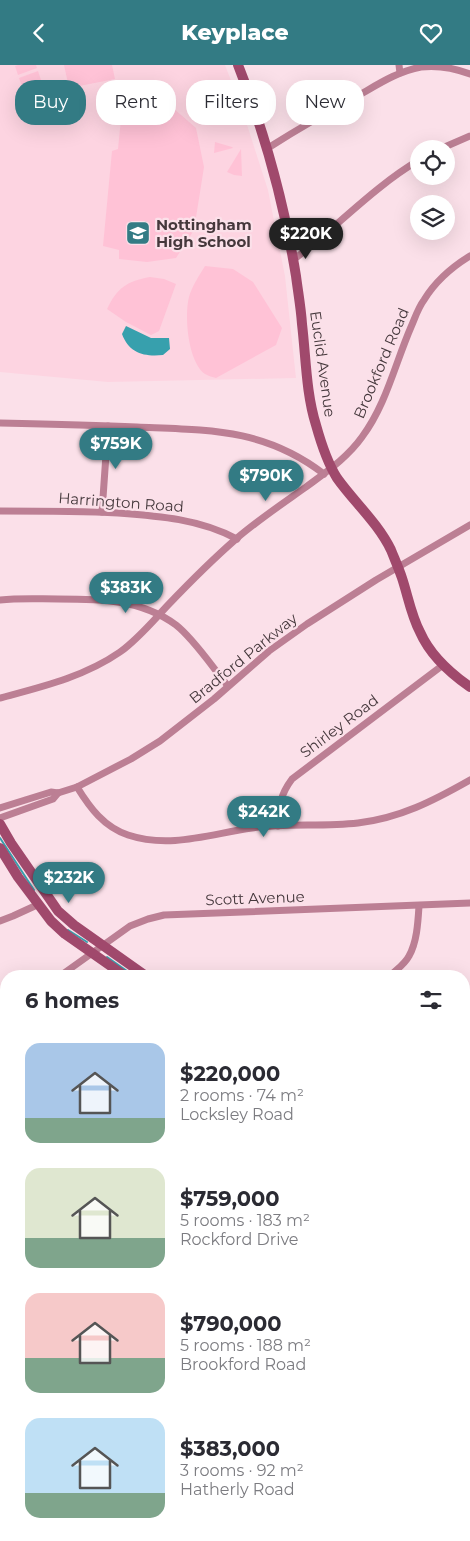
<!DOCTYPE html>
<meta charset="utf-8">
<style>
body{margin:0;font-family:Montserrat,sans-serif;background:#f7f7f7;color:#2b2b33;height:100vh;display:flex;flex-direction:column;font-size:19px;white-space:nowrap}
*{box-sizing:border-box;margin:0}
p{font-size:16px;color:#7c7c81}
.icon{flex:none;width:28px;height:28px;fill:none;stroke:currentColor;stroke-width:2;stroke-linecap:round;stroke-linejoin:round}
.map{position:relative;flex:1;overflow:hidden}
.details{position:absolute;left:0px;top:905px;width:470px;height:571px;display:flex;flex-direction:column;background:#fff;border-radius:20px 20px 0 0;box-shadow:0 5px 20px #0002}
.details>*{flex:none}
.banner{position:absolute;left:15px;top:15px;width:440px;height:45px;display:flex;gap:10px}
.controls{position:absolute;left:410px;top:75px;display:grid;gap:10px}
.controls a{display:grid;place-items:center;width:45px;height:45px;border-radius:50%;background:#fff;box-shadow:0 5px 20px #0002;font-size:25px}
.price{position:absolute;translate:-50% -42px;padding:0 11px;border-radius:18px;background:#337b84;color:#fff;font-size:16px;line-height:32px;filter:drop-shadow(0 1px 2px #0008)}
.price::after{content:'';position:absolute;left:50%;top:30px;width:15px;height:11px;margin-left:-8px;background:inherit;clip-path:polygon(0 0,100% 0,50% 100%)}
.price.on{background:#222;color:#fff}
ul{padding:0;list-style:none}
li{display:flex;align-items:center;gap:15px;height:125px;padding:0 25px}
li span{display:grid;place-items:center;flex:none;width:140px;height:100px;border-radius:15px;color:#555}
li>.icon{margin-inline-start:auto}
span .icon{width:60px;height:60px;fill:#fffc;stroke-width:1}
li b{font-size:21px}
h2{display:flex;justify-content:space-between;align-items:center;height:60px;padding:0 25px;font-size:21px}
.tag{padding:0 18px;border-radius:20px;background:#fff;box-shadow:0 5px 20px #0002;font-size:18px;line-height:45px}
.tag.on{background:#337b84;color:#fff}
header{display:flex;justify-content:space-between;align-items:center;height:65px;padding:0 25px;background:#337b84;color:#fff;font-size:22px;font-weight:800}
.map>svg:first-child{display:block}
.built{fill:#fdd4e1}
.green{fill:#ffc2d6}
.water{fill:#37a0ad}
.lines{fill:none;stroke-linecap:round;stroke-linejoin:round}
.stream{stroke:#37a0ad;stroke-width:2}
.street{stroke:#bc7f94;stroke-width:7}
.secondary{stroke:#a0496c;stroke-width:10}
.labels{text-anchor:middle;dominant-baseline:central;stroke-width:4.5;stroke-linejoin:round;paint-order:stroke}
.poi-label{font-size:15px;font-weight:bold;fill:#45383c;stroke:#fbe0e9;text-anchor:start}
.street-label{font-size:15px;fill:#45383c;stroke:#fbe0e9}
</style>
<header><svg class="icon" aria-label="back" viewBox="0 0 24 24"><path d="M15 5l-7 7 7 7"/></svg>Keyplace<svg class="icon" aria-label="heart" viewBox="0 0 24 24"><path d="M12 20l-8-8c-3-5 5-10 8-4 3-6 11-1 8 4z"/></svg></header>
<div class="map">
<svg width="470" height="1476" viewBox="0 0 470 1476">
<rect width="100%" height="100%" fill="#fbe0e9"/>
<path class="built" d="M0,0H225L241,41L268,125L285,211L296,313L108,317L0,307Z"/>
<g class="green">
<path d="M18,0H36L37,3L18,10L15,1Z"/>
<path d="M64,0H112L115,14L69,23Z"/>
<path d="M38,6L41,15L22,22L19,13Z"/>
<path d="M42,18L45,27L26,34L23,25Z"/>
<path d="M173,43L196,63L204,102L194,165L176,193L147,197L119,194V185L103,181L112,86L118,84L122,44Z"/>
<path d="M215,77L232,82L233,83L214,88Z"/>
<path d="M241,84L242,111L234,110L227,107Z"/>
<path d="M205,201L233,204L253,217L282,263L276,280L216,313C213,312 208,311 205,309C188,297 184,251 189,232C192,221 199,211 205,201Z"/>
<path d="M150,212L164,214L176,219L159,266L151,270L126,257L107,244C117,223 127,216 150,212Z"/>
<path d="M6,1244V1289L0,1288V1248Z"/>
</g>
<path class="water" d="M126,261L151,273H169L170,284L163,290C144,292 129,288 122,269Z"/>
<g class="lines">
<g class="stream">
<path d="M0,773L34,825"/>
<path d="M68,865L87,877"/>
<path d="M107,892L134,911"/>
</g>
<g class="street">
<path d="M399,0L400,8"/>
<path d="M268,83C298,64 329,46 361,29C380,18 399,6 421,2C438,0 454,3 470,9"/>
<path d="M440,84L470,71"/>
<path d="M293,195C336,163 372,123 419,95"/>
<path d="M0,358C46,359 91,360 137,362C208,365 264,363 324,409"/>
<path d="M0,446C39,446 79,446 118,448C159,451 200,454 237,474"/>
<path d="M102,447L108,361"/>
<path d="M0,535C19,533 38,534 58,534C99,534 141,534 176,560C194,574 213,603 228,621"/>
<path d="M0,633C41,622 84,612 120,587C138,574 153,556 168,540C190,517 212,495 236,474C258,455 282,439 306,422C326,407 347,393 362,372C386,340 395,299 411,262C415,253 418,243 424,235C435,217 452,202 470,191"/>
<path d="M77,722C90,743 104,762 128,770C170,784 210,769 252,763C286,758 322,762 358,758C400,753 433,736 470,715"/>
<path d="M0,743L51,727L58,728L77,722L131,694L160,676L214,634L269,586L307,559L376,515L470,460"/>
<path d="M0,753L53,734L58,728"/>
<path d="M278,761C279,741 280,730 292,714L443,600"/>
<path d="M0,856L13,851L37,840"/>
<path d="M60,911L130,861L148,854L164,850L470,838"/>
<path d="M390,911C396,905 405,899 409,891C417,877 418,857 419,841"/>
<path d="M0,938L6,936"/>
<path d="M0,1018L6,1016"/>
<path d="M464,1028L470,1032"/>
<path d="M0,1110L6,1108"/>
<path d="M0,1218L6,1215"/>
<path d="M464,1242L470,1243"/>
<path d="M0,1299H6"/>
<path d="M0,1381L6,1382"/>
<path d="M464,1406L470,1280"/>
<path d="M0,1461L6,1462"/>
<path d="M157,1470L252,1474"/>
<path d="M52,1476V1470"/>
<path d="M320,1476L329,1470"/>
<path d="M375,1476L376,1470"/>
</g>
<g class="secondary">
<path d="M238,0C265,68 284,138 296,211C298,227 301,243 302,259C306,293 306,328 316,360C321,378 327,397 337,413C354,437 378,458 391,485C395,495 399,504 402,513C408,531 411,550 420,567C430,590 450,608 470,622"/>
<path d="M0,759L11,778L58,846L74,860L146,911"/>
<path d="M0,783L18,812L51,856L65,869L125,911"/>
<path d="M464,962L470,957"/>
<path d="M464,1132L470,1135"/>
<path d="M464,1150L470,1152"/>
<path d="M252,1476V1470"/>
</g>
</g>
<defs>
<symbol id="school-square" viewBox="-11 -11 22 22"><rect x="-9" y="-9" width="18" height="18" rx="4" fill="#337b84" stroke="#fbe0e9"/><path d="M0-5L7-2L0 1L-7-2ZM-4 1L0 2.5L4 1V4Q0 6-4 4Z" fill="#fff"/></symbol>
</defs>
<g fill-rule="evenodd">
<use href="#school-square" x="124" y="154" width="28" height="28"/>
</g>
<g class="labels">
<g class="poi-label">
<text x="156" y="159">Nottingham<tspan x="156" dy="17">High School</tspan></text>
</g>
<g class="street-label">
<text transform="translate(381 298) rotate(-67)">Brookford Road</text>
<text transform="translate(323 299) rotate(82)">Euclid Avenue</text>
<text transform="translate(121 437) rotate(4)">Harrington Road</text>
<text transform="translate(243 593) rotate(-39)">Bradford Parkway</text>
<text transform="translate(339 661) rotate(-37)">Shirley Road</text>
<text transform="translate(255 833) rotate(-2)">Scott Avenue</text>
</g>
</g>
</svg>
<div class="controls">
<a><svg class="icon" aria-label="locate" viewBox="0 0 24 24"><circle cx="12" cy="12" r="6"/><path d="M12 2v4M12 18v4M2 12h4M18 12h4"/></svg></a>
<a><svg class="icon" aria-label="layers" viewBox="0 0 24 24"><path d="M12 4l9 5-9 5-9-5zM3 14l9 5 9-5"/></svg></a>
</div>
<b class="price on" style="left:306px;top:195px">$220K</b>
<b class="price" style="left:116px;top:405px">$759K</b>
<b class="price" style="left:266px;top:437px">$790K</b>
<b class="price" style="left:126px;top:549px">$383K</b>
<b class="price" style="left:264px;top:773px">$242K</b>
<b class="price" style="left:69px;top:839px">$232K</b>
<div class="banner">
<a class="tag on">Buy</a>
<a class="tag">Rent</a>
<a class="tag">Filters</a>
<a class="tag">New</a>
</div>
<section class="details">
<h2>6 homes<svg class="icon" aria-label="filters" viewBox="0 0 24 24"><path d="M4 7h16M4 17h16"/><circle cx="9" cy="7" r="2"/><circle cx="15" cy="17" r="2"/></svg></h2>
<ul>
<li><span style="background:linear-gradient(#a9c7e8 75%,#7fa58c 0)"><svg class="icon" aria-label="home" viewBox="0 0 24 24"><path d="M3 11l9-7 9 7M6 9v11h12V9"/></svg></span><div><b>$220,000</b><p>2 rooms · 74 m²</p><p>Locksley Road</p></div></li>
<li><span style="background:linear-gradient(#dfe7d0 70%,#7fa58c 0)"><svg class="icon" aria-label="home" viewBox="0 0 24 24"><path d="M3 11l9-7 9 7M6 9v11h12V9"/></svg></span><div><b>$759,000</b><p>5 rooms · 183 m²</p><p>Rockford Drive</p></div></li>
<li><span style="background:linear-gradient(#f6c9c9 65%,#7fa58c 0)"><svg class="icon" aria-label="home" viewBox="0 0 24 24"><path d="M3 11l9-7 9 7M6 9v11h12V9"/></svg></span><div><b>$790,000</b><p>5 rooms · 188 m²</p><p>Brookford Road</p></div></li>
<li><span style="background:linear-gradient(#bfe0f5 75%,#7fa58c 0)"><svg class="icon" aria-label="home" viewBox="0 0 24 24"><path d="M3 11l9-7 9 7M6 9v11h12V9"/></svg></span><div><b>$383,000</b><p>3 rooms · 92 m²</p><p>Hatherly Road</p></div></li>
</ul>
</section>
</div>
